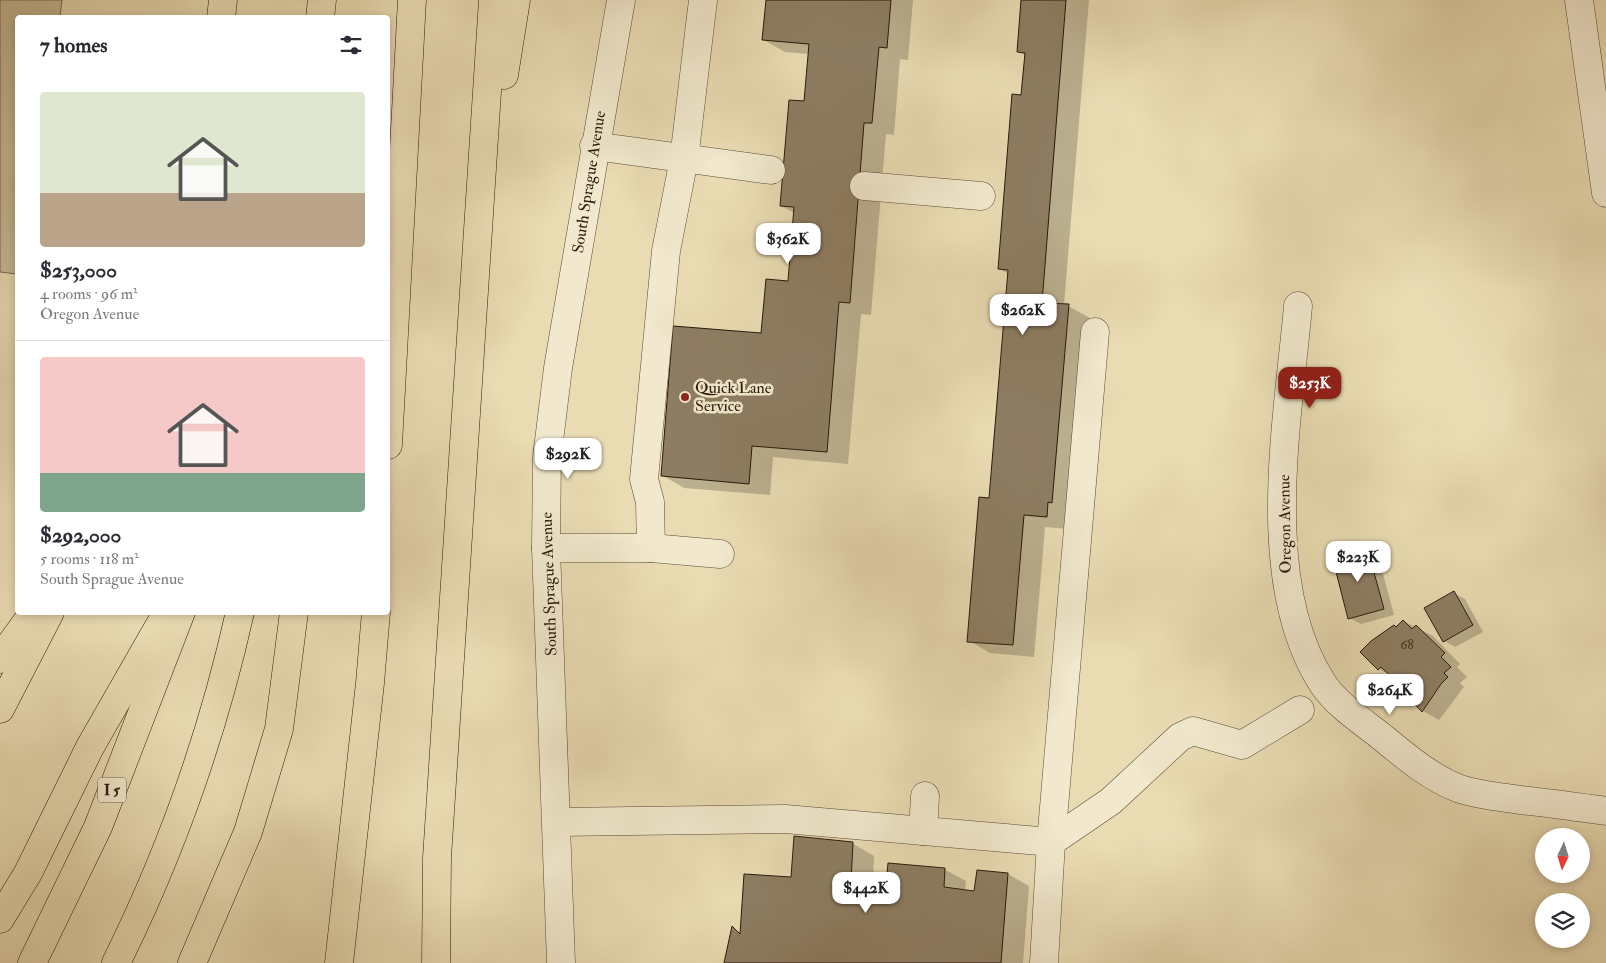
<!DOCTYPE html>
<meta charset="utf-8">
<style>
body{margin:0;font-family:"IM FELL Double Pica",serif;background:#f2f2f3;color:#2b2b33;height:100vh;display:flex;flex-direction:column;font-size:19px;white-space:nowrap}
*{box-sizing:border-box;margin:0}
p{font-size:16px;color:#7c7c81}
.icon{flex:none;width:28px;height:28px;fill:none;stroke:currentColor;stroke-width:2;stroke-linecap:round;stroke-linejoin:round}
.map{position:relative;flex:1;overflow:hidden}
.side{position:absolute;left:15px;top:15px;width:375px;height:600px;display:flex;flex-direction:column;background:#fff;border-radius:5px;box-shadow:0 2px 8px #0003}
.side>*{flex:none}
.needle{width:32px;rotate:184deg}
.buttons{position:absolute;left:1535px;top:828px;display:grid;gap:10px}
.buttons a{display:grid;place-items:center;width:55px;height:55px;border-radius:50%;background:#fff;box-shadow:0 2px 8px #0003;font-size:25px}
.price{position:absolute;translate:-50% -42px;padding:0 11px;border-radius:10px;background:#fff;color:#222;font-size:16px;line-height:32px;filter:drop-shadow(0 1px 2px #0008)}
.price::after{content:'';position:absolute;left:50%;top:30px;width:15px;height:11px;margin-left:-8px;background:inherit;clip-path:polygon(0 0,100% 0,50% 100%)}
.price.on{background:#8f2418;color:#fff}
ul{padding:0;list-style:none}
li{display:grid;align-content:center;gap:10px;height:265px;padding:0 25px}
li+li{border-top:1px solid #e1e1e2}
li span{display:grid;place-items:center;height:155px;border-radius:5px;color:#555}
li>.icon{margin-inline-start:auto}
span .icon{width:90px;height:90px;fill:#fffc;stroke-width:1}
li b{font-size:21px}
h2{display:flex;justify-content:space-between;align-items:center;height:60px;padding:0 25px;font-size:21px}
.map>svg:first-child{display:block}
.green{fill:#c8ba96;stroke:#786950}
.shadow{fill:#0003}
.building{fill:#8d7d62;stroke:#29180b}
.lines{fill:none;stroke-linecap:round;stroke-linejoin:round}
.minor-casing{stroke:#594935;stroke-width:29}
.highway-casing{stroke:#29180b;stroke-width:29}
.minor{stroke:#f1e8cd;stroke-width:28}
.highway{stroke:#e9dbb2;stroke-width:28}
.poi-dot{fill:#8f2418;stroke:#f1e8cd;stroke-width:2}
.labels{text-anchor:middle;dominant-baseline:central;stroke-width:5;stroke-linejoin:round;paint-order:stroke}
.number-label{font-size:14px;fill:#423121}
.shield{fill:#f1e8cd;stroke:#655645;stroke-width:1}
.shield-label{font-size:15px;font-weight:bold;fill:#29180b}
.street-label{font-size:16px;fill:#29180b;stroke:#f1e8cd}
.poi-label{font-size:16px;fill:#29180b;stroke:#f1e8cd;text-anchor:start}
</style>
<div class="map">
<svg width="1606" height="963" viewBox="0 0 1606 963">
<rect width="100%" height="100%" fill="#e9dbb2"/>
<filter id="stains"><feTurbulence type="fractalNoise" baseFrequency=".004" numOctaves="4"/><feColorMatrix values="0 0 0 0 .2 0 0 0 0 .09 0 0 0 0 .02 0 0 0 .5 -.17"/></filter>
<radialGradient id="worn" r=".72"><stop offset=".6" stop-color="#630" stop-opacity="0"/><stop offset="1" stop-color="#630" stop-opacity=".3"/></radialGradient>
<path class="green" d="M0,0H62L60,17L18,18L17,274L0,272Z"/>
<g class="shadow">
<path d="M767,0H913L908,60L900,59L894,135L886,134L871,315L861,314L848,464L773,457L770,495L684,488L662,475L762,334L789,283L795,213L781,206L805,103L809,54L785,52L764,40Z"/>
<path d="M1022,0H1089L1064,305L1068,306L1090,318L1074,514L1068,529L1045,527L1034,657L990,653L969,641L990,499L1009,274L999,269L1023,96L1026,56L1018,51Z"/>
<path d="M1367,548L1378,555L1394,615L1361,624L1350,618Z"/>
<path d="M1454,593L1465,599L1483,632L1455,647L1444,641Z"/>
<path d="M1403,621L1433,636L1460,664L1457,667L1467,677L1460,683L1464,687L1439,720L1423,711L1394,677L1379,669L1397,628Z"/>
<path d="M852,843L874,856L873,885L887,886L944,869L966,881L965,891L976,892L1008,874L1029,886L1023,963H726L733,928L742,934L792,879Z"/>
</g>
<g class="building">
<path d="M766,0H891L887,48L879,47L872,123H864L850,303L839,302L827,452L752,446L749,484L661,476L673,326L761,333L766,279L788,281L794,207L780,206L789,100L804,101L809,44L762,40Z"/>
<path d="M1021,0H1066L1042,303L1069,304L1052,503L1048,502L1047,517L1024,515L1013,645L967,642L979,497L989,498L1008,270L998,269L1012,94L1021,95L1025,53L1017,52Z"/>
<path d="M1367,547L1384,609L1348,619L1332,556Z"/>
<path d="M1454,591L1473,625L1443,642L1424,608Z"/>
<path d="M1403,620L1412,629L1416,625L1445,653L1441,657L1451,667L1444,673L1448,677L1441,684L1422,712L1404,693L1406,691L1381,667L1378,670L1360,652L1371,641L1394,625L1396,627Z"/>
<path d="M794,836L853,842L851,882L886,884L888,863L945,868L944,887L974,891L977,870L1008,873L1001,963H724L732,926L740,934L744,874L791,877Z"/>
</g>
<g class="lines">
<defs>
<g id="minor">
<path d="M1579,0L1606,193"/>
<path d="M594,146L771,170"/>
<path d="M864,186L981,196"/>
<path d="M1298,306C1288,420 1257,583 1323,684C1337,705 1362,721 1382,737C1406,757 1431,778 1460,789C1479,795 1500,797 1520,800C1549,803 1577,807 1606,811"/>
<path d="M546,548H651L720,554"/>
<path d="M651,548L650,502L644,479L666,251L684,159L703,0"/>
<path d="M557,822L785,819L1051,842L1044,963"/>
<path d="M923,831L925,796"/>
<path d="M1051,842L1095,332"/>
<path d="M1051,842L1111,801L1180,737L1193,731L1242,745L1300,710"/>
<path d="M561,963L546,548L547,457L558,368L621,0"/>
</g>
<g id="highway">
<path d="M221,18L223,0"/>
<path d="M320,18L322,0"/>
<path d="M504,75L516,0"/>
<path d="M388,445L412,0"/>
<path d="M0,659L34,612"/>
<path d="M0,709L50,612"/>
<path d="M0,919L28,873L90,747L165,616"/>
<path d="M32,963L98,827L181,612"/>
<path d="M116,963C171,852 213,733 240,612"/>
<path d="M192,963L248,832L279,729L294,612"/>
<path d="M339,963L370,683L376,612"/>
<path d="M436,963L437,858L493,0"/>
</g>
</defs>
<use href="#minor" class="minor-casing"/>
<use href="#highway" class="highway-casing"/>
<use href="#minor" class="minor"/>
<use href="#highway" class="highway"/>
</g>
<circle class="poi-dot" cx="685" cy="397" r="5"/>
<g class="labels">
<g class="number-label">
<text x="1407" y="644">68</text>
</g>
<rect class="shield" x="98" y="777.5" width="28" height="25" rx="4"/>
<g class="shield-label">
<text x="112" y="790">I 5</text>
</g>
<g class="street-label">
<text transform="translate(589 182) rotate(-81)">South Sprague Avenue</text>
<text transform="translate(1285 524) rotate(-91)">Oregon Avenue</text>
<text transform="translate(549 584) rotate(-92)">South Sprague Avenue</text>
</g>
<g class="poi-label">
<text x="695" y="388">Quick Lane<tspan x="695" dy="18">Service</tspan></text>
</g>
</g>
<rect width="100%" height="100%" filter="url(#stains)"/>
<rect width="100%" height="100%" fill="url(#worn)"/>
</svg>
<div class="buttons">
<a><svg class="needle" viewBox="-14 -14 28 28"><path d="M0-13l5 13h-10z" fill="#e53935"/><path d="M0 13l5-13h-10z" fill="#7c7c81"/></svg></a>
<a><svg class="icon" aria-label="layers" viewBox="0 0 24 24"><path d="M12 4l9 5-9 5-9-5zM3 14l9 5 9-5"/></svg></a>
</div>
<b class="price" style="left:788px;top:265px">$362K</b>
<b class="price" style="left:1023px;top:336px">$262K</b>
<b class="price on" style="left:1310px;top:409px">$253K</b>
<b class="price" style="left:568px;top:480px">$292K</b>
<b class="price" style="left:1358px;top:583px">$223K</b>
<b class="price" style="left:1390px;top:716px">$264K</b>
<b class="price" style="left:866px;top:914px">$442K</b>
<section class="side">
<h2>7 homes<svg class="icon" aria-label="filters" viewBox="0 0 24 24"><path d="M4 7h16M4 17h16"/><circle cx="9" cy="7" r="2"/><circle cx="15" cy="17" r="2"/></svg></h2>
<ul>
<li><span style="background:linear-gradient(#dfe7d0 65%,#b9a48a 0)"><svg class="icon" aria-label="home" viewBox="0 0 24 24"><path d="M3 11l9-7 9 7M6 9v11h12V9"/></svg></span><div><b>$253,000</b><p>4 rooms · 96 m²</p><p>Oregon Avenue</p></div></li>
<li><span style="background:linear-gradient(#f6c9c9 75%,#7fa58c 0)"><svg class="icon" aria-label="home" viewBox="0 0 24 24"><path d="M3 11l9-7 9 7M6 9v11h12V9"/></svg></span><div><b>$292,000</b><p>5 rooms · 118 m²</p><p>South Sprague Avenue</p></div></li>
</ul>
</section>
</div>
